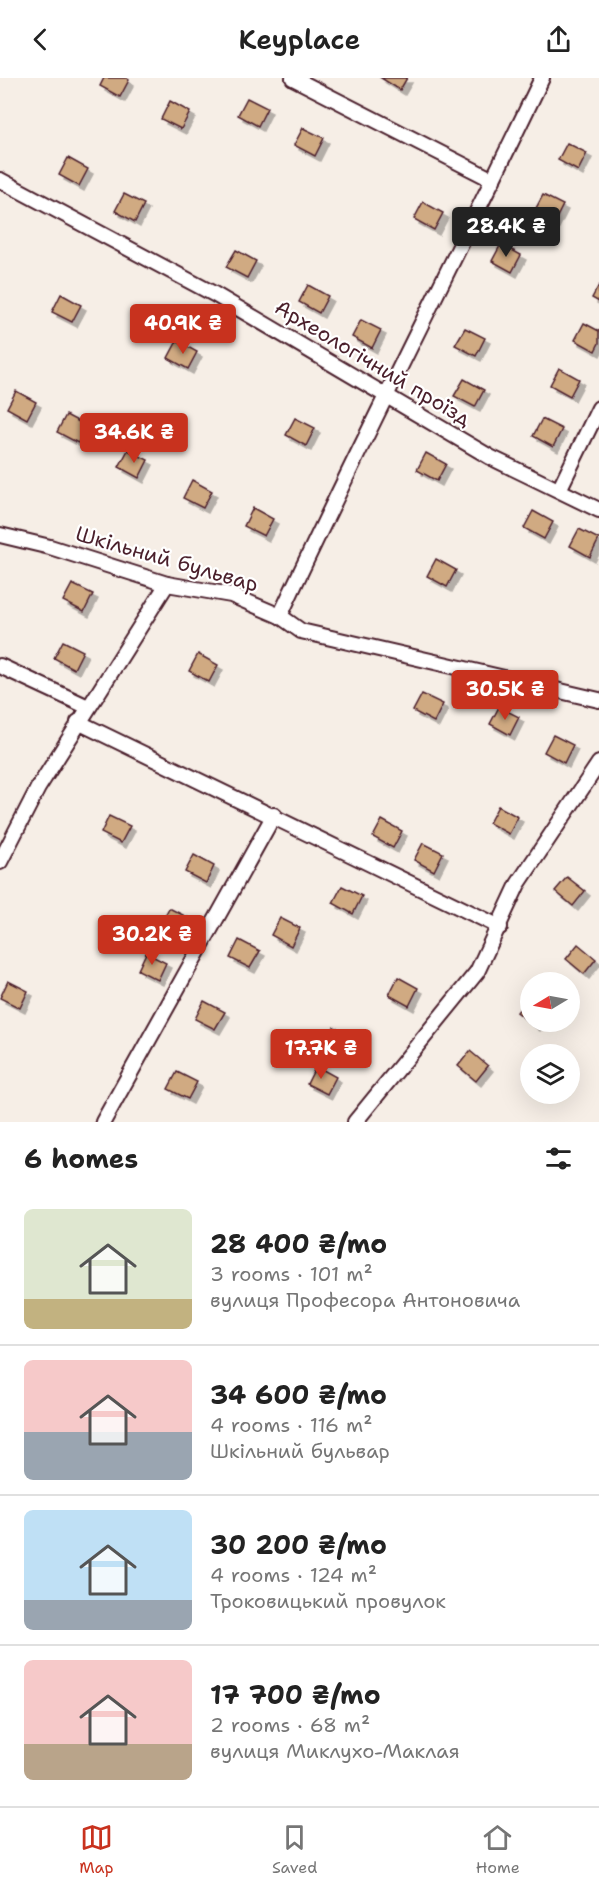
<!DOCTYPE html>
<meta charset="utf-8">
<style>
body{margin:0;font-family:"Shantell Sans",sans-serif;background:#f2f2f2;color:#222;height:100vh;display:flex;flex-direction:column;font-size:22px;white-space:nowrap}
*{box-sizing:border-box;margin:0}
p{font-size:20px;color:#767676}
.icon{flex:none;width:33px;height:33px;fill:none;stroke:currentColor;stroke-width:2;stroke-linecap:round;stroke-linejoin:round}
.map{position:relative;height:1044px;overflow:hidden}
.sheet{display:flex;flex-direction:column;background:#fff;flex:1}
.sheet>*{flex:none}
.needle{width:39px;rotate:260deg}
.tools{position:absolute;left:520px;top:894px;display:grid;gap:12px}
.tools a{display:grid;place-items:center;width:60px;height:60px;border-radius:50%;background:#fff;box-shadow:0 6px 24px #0002;font-size:30px}
.price{position:absolute;translate:-50% -51px;padding:0 14px;border-radius:6px;background:#c8321e;color:#fff;font-size:20px;line-height:39px;filter:drop-shadow(0 2px 3px #0008)}
.price::after{content:'';position:absolute;left:50%;top:36px;width:18px;height:14px;margin-left:-9px;background:inherit;clip-path:polygon(0 0,100% 0,50% 100%)}
.price.active{background:#222;color:#fff}
ul{padding:0;list-style:none}
li{display:flex;align-items:center;gap:18px;height:150px;padding:0 24px}
li+li{border-top:2px solid #e0e0e0}
li span{display:grid;place-items:center;flex:none;width:168px;height:120px;border-radius:9px;color:#555}
li>.icon{margin-inline-start:auto}
span .icon{width:72px;height:72px;fill:#fffc;stroke-width:1}
li b{font-size:26px}
h2{display:flex;justify-content:space-between;align-items:center;height:72px;padding:0 24px;font-size:26px}
header{display:flex;justify-content:space-between;align-items:center;height:78px;padding:0 24px;background:#fff;font-size:27px;font-weight:600}
.menu{display:flex;justify-content:space-around;align-items:center;height:84px;border-top:2px solid #e0e0e0;background:#fff;font-size:16px;color:#767676}
.menu a{display:grid;justify-items:center;gap:3px}
.menu .active{color:#c8321e}
.map>svg:first-child{display:block}
.building{fill:#d0aa82;stroke:#4a1f2b;stroke-width:1.5;filter:url(#shadow)}
.lines{fill:none;stroke-linecap:round;stroke-linejoin:round}
.minor-casing{stroke:#4a1f2b;stroke-width:18}
.minor{stroke:#fff;stroke-width:14}
.labels{text-anchor:middle;dominant-baseline:central;stroke-width:4.5;stroke-linejoin:round;paint-order:stroke}
.street-label{font-size:21px;fill:#4a1f2b;stroke:#fff}
</style>
<header><svg class="icon" aria-label="back" viewBox="0 0 24 24"><path d="M15 5l-7 7 7 7"/></svg>Keyplace<svg class="icon" aria-label="share" viewBox="0 0 24 24"><path d="M12 15V3M7 8l5-5 5 5M5 13v7h14v-7"/></svg></header>
<div class="map">
<svg width="599" height="1044" viewBox="0 0 599 1044">
<defs>
<filter id="shadow"><feDropShadow dx="5" dy="5" stdDeviation="0" flood-color="#0004"/></filter>
</defs>
<rect width="100%" height="100%" fill="#f6eee6"/>
<filter id="ink" filterUnits="userSpaceOnUse"><feTurbulence type="fractalNoise" baseFrequency=".0167" numOctaves="2"/><feDisplacementMap in="SourceGraphic" scale="12" xChannelSelector="R" yChannelSelector="G"/><feConvolveMatrix kernelMatrix="1 2 1 2 8 2 1 2 1" color-interpolation-filters="sRGB"/></filter>
<g filter="url(#ink)">
<g class="building">
<path d="M104,0H126L129,2L120,19L100,8Z"/>
<path d="M381,0H407L400,12Z"/>
<path d="M247,20L267,30L258,48L238,37Z"/>
<path d="M170,23L190,34L181,51L161,41Z"/>
<path d="M303,50L324,60L315,78L294,67Z"/>
<path d="M567,65L587,75L578,93L558,82Z"/>
<path d="M68,80L88,91L79,108L59,97Z"/>
<path d="M124,116L144,126L135,144L115,133Z"/>
<path d="M543,117L563,127L554,145L534,134Z"/>
<path d="M423,124L443,135L434,152L414,141Z"/>
<path d="M501,166L521,177L512,194L492,183Z"/>
<path d="M236,172L256,183L247,200L226,189Z"/>
<path d="M308,207L328,218L319,235L299,224Z"/>
<path d="M599,207V224L592,220Z"/>
<path d="M61,216L81,227L72,244L52,234Z"/>
<path d="M361,242L381,252L372,270L352,259Z"/>
<path d="M584,245L599,253V265L595,273L575,262Z"/>
<path d="M465,250L485,260L476,278L455,267Z"/>
<path d="M177,263L197,274L188,291L168,280Z"/>
<path d="M559,290L579,301L570,318L550,307Z"/>
<path d="M464,301L484,312L475,329L454,318Z"/>
<path d="M16,313L36,324L27,341L7,330Z"/>
<path d="M66,337L87,348L78,365L57,354Z"/>
<path d="M295,340L315,350L306,368L286,357Z"/>
<path d="M542,341L562,351L553,369L533,358Z"/>
<path d="M128,372L148,382L139,400L119,389Z"/>
<path d="M426,375L446,386L437,403L417,392Z"/>
<path d="M192,402L212,413L203,430L183,420Z"/>
<path d="M253,430L273,441L264,458L244,448Z"/>
<path d="M533,433L553,444L544,461L524,450Z"/>
<path d="M579,451L599,461L590,479L570,468Z"/>
<path d="M436,481L456,492L447,509L427,498Z"/>
<path d="M72,506L93,516L84,534L63,523Z"/>
<path d="M63,563L83,573L74,591L54,580Z"/>
<path d="M198,576L218,587L209,604L189,593Z"/>
<path d="M422,616L443,626L434,644L413,633Z"/>
<path d="M499,629L519,639L510,657L490,646Z"/>
<path d="M553,657L573,667L564,685L544,674Z"/>
<path d="M498,728L518,739L509,756L489,745Z"/>
<path d="M109,738L130,748L121,765L101,755Z"/>
<path d="M382,742L402,753L393,770L373,759Z"/>
<path d="M423,765L443,775L434,793L414,782Z"/>
<path d="M194,777L214,788L206,805L185,794Z"/>
<path d="M567,799L585,813L573,828L555,813Z"/>
<path d="M342,808L362,818L353,836L333,825Z"/>
<path d="M169,830L189,840L181,857L160,847Z"/>
<path d="M280,840L300,850L291,868L271,857Z"/>
<path d="M239,862L260,873L250,890L230,880Z"/>
<path d="M578,866L596,881L584,896L566,881Z"/>
<path d="M146,875L166,885L158,902L138,892Z"/>
<path d="M398,899L418,910L409,928L389,917Z"/>
<path d="M8,903L28,913L20,930L0,920Z"/>
<path d="M529,919L531,944H539L535,948L517,934Z"/>
<path d="M204,923L225,934L215,951L195,941Z"/>
<path d="M334,949L354,959L345,977L325,966Z"/>
<path d="M470,973L488,988L476,1003L458,988Z"/>
<path d="M316,988L336,999L327,1016L307,1006Z"/>
<path d="M177,994L197,1004L188,1021L168,1011Z"/>
</g>
<g class="lines">
<defs>
<g id="minor">
<path d="M293,0L493,102"/>
<path d="M0,102L214,216L490,379L599,432"/>
<path d="M559,412L599,330"/>
<path d="M0,457L50,469L167,506L231,517L280,538L301,553L599,622"/>
<path d="M280,538C364,357 456,180 542,0"/>
<path d="M0,588L88,629"/>
<path d="M78,644L500,849"/>
<path d="M0,784L38,710L167,506"/>
<path d="M103,1044L274,737"/>
<path d="M355,1044L477,894L518,806L599,685"/>
</g>
</defs>
<use href="#minor" class="minor-casing"/>
<use href="#minor" class="minor"/>
</g>
</g>
<g class="labels">
<g class="street-label">
<text transform="translate(373 285) rotate(31)">Археологічний проїзд</text>
<text transform="translate(167 481) rotate(16)">Шкільний бульвар</text>
</g>
</g>
</svg>
<div class="tools">
<a><svg class="needle" viewBox="-14 -14 28 28"><path d="M0-13l5 13h-10z" fill="#e53935"/><path d="M0 13l5-13h-10z" fill="#767676"/></svg></a>
<a><svg class="icon" aria-label="layers" viewBox="0 0 24 24"><path d="M12 4l9 5-9 5-9-5zM3 14l9 5 9-5"/></svg></a>
</div>
<b class="price active" style="left:506px;top:180px">28.4K ₴</b>
<b class="price" style="left:183px;top:277px">40.9K ₴</b>
<b class="price" style="left:134px;top:386px">34.6K ₴</b>
<b class="price" style="left:505px;top:643px">30.5K ₴</b>
<b class="price" style="left:152px;top:888px">30.2K ₴</b>
<b class="price" style="left:321px;top:1002px">17.7K ₴</b>
</div>
<section class="sheet">
<h2>6 homes<svg class="icon" aria-label="filters" viewBox="0 0 24 24"><path d="M4 7h16M4 17h16"/><circle cx="9" cy="7" r="2"/><circle cx="15" cy="17" r="2"/></svg></h2>
<ul>
<li><span style="background:linear-gradient(#dfe7d0 75%,#c2b280 0)"><svg class="icon" aria-label="home" viewBox="0 0 24 24"><path d="M3 11l9-7 9 7M6 9v11h12V9"/></svg></span><div><b>28 400 ₴/mo</b><p>3 rooms · 101 m²</p><p>вулиця Професора Антоновича</p></div></li>
<li><span style="background:linear-gradient(#f6c9c9 60%,#9aa5b1 0)"><svg class="icon" aria-label="home" viewBox="0 0 24 24"><path d="M3 11l9-7 9 7M6 9v11h12V9"/></svg></span><div><b>34 600 ₴/mo</b><p>4 rooms · 116 m²</p><p>Шкільний бульвар</p></div></li>
<li><span style="background:linear-gradient(#bfe0f5 75%,#9aa5b1 0)"><svg class="icon" aria-label="home" viewBox="0 0 24 24"><path d="M3 11l9-7 9 7M6 9v11h12V9"/></svg></span><div><b>30 200 ₴/mo</b><p>4 rooms · 124 m²</p><p>Троковицький провулок</p></div></li>
<li><span style="background:linear-gradient(#f6c9c9 70%,#b9a48a 0)"><svg class="icon" aria-label="home" viewBox="0 0 24 24"><path d="M3 11l9-7 9 7M6 9v11h12V9"/></svg></span><div><b>17 700 ₴/mo</b><p>2 rooms · 68 m²</p><p>вулиця Миклухо-Маклая</p></div></li>
</ul>
</section>
<nav class="menu">
<a class="active"><svg class="icon" aria-label="map" viewBox="0 0 24 24"><path d="M3 6l6-2 6 2 6-2v14l-6 2-6-2-6 2zM9 4v14M15 6v14"/></svg>Map</a>
<a><svg class="icon" aria-label="saved" viewBox="0 0 24 24"><path d="M7 4h10v16l-5-4-5 4z"/></svg>Saved</a>
<a><svg class="icon" aria-label="home" viewBox="0 0 24 24"><path d="M3 11l9-7 9 7M6 9v11h12V9"/></svg>Home</a>
</nav>
